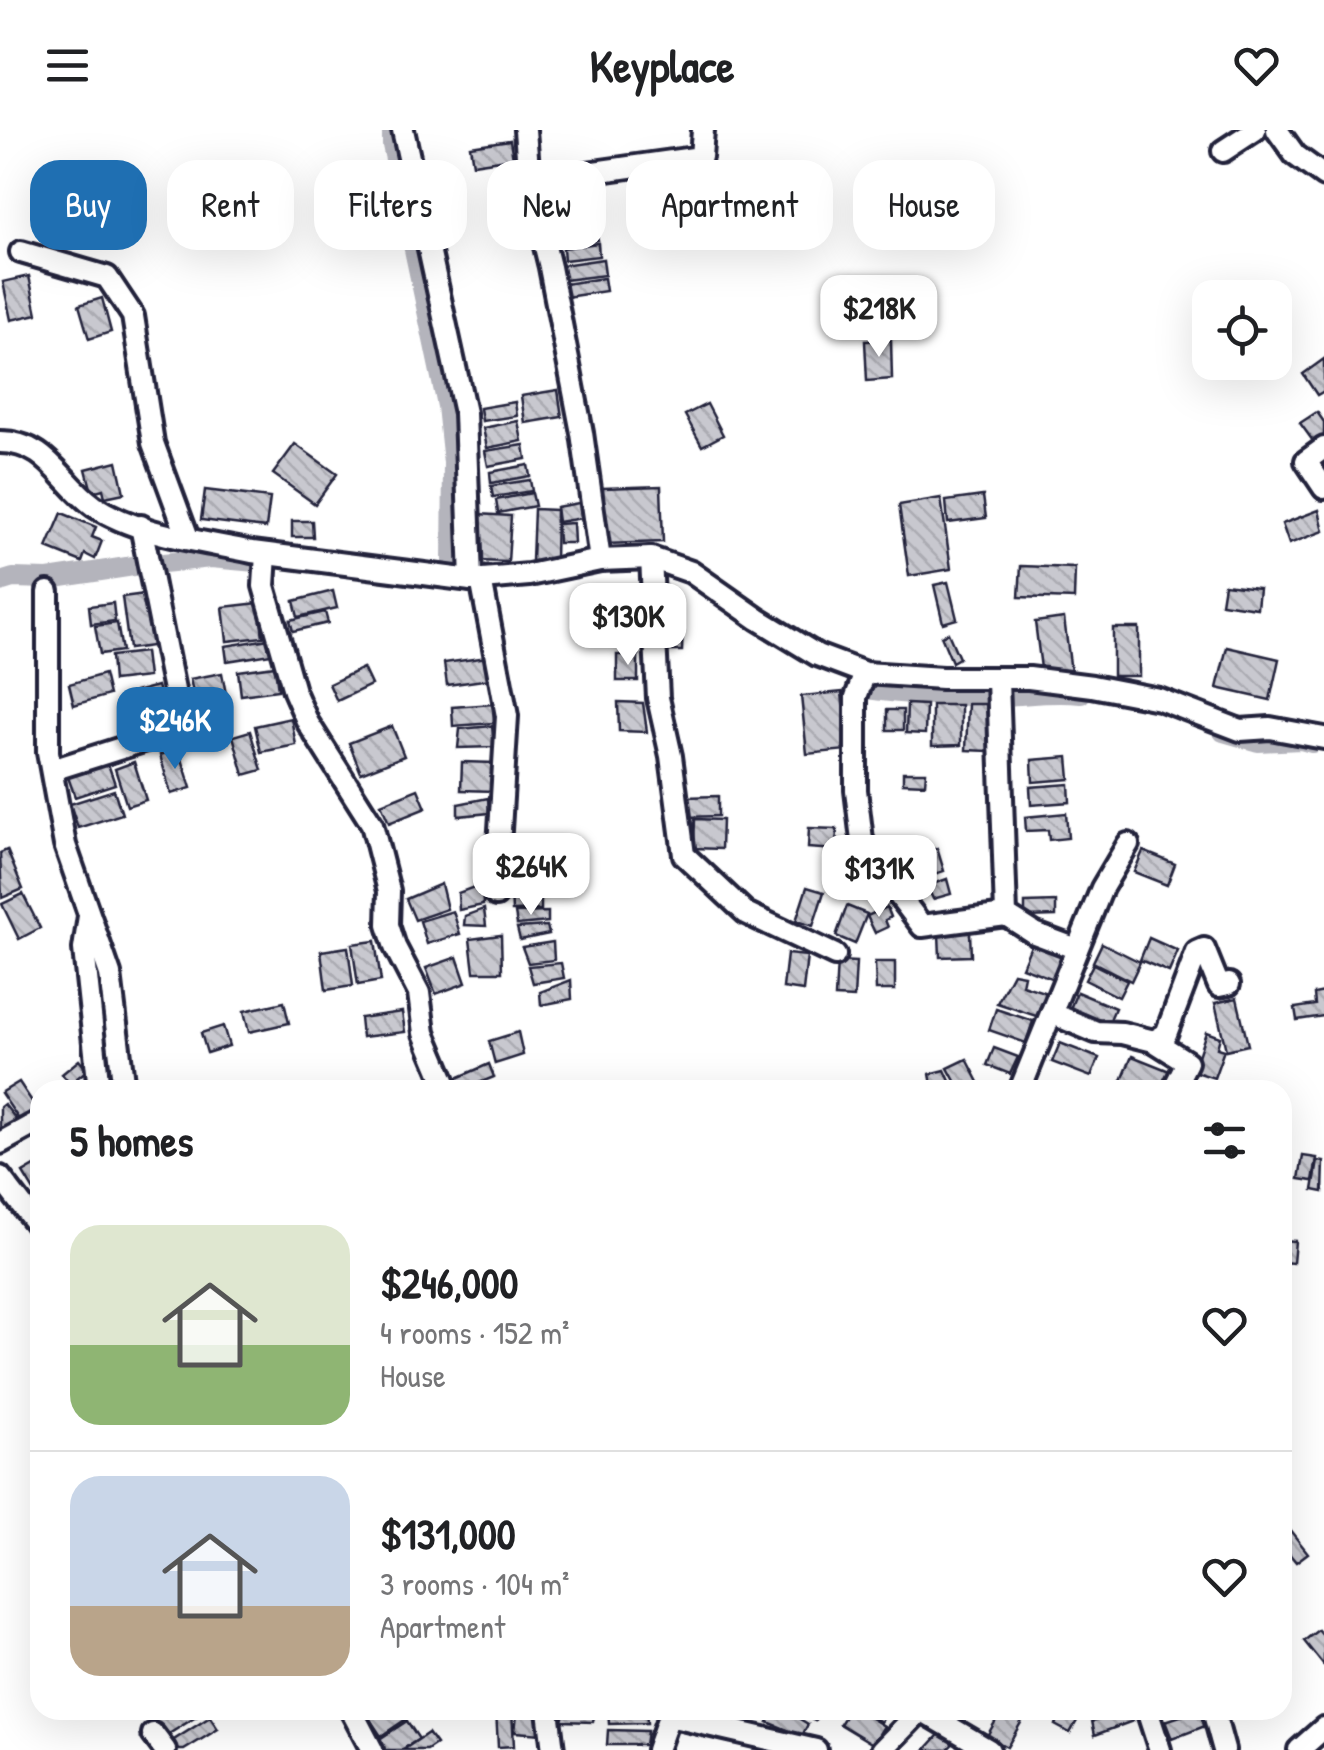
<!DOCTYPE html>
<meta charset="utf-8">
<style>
body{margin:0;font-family:"Patrick Hand",sans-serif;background:#f2f2f2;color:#202124;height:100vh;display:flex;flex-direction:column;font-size:38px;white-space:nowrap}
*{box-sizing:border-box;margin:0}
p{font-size:32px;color:#757577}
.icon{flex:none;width:55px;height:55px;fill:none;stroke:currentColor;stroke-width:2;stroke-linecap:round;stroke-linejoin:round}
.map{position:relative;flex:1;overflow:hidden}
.panel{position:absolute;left:30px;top:950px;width:1262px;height:640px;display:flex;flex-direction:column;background:#fff;border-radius:30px;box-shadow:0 10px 40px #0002}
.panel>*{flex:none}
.banner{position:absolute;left:30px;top:30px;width:1265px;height:90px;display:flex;gap:20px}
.buttons{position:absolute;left:1192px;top:150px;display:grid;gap:20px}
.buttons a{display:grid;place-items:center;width:100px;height:100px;border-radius:20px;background:#fff;box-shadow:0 10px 40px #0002;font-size:50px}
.price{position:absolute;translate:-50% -85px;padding:0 22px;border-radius:20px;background:#fff;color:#222;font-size:32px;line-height:65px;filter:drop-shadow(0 2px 5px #0008)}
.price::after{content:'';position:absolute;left:50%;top:60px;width:30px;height:22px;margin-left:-15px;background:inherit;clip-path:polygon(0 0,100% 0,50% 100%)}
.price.active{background:#1f6fb2;color:#fff}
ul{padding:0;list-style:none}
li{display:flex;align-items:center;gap:30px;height:250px;padding:0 40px}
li+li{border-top:2px solid #e0e0e0}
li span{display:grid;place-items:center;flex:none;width:280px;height:200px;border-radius:30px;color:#555}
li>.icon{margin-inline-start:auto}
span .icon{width:120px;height:120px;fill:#fffc;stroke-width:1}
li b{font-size:42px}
h2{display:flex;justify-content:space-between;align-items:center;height:120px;padding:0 40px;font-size:42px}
.chip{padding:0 35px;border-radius:30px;background:#fff;box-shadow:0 10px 40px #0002;font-size:35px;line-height:90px}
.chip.active{background:#1f6fb2;color:#fff}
header{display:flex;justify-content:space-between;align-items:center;height:130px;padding:0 40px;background:#fff;font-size:45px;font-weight:800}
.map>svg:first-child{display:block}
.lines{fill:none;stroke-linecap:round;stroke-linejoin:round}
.canal{stroke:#b4b4bc;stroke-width:20}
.building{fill:url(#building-back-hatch);stroke:#22223b;stroke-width:2.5}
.minor-casing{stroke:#22223b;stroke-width:28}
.minor{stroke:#fff;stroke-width:20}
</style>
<header><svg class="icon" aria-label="menu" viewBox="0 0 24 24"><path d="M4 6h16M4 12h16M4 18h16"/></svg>Keyplace<svg class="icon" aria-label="heart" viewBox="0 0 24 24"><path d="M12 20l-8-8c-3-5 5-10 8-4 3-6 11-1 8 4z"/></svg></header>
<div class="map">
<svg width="1324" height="1620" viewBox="0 0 1324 1620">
<defs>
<pattern id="building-back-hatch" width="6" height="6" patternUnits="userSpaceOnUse" patternTransform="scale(2.5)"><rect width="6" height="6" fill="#c8c8cf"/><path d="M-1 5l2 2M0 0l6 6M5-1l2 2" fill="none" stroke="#acacb3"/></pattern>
</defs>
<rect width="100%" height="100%" fill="#fff"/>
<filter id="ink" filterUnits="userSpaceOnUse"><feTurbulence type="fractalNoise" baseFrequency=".01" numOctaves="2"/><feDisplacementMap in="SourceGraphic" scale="20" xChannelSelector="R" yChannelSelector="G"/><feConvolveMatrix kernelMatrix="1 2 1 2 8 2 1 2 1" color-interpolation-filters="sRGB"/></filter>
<g filter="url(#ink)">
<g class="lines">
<g class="canal">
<path d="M392,0V15L447,276L453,333L452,432"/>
<path d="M154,434L211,428L256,432"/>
<path d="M0,452L13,448L48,449L140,435"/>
<path d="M868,559C912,566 957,566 1002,566C1029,565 1054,561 1081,564"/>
<path d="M1223,602L1258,612L1301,610L1312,613"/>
</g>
</g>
<g class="building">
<path d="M510,10L513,28L473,34L470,16Z"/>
<path d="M596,98L598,110L561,116L559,104Z"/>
<path d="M598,113L599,126L564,130L563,118Z"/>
<path d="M603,129L605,145L564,150L562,135Z"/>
<path d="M29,146L37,184L11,190L3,152Z"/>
<path d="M604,148L606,161L566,167L564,154Z"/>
<path d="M102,168L111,202L89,209L79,175Z"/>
<path d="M891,210L892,249L867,251L865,211Z"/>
<path d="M1324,229V261L1317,265L1303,244Z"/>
<path d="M558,260L562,287L525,293L521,266Z"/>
<path d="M515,272L517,286L482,291L480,278Z"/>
<path d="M707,274L723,305L702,316L685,285Z"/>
<path d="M1317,282L1324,292V314L1318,318L1300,293Z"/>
<path d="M518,291L522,311L487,318L483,298Z"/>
<path d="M295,314L337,344L315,374L273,344Z"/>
<path d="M524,315L526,329L488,336L485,321Z"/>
<path d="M117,331L124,363L105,367L103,359L92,362L86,339Z"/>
<path d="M528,335L530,346L491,353L490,342Z"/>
<path d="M530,350L532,361L493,367L491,356Z"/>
<path d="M661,356L663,412L604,414L603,358Z"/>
<path d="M205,360L270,368L266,398L201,390Z"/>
<path d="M532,363L535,376L498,383L496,370Z"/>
<path d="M983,366L986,388L948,393L946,371Z"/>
<path d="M941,368L951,439L909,446L899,375Z"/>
<path d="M579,373L582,388L558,392L556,377Z"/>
<path d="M534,379L556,380L555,432L532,431Z"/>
<path d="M1319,380L1324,401L1289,414L1282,394Z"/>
<path d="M62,383L96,397L92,407L102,411L95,429L85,424L82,432L47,418Z"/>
<path d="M478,384L511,386L508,432L476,431Z"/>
<path d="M292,391H312L313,407H292Z"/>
<path d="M573,393L574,413H558L557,394Z"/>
<path d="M1021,436L1075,438L1074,469L1019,467Z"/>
<path d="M948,452L957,489L943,493L934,455Z"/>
<path d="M1224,454L1259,458L1257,478L1221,473Z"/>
<path d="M333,461L337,478L298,487L294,471Z"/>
<path d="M145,464L152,516L129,519L122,467Z"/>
<path d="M113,473L115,491L91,494L89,476Z"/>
<path d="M259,473L263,507L227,511L223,477Z"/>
<path d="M325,482L328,493L293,501L290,490Z"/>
<path d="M1064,488L1071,542L1042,546L1035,492Z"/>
<path d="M117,493L122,521L100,524L95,496Z"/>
<path d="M660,493L683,494L682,521H659Z"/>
<rect x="1113" y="498" width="26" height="48"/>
<path d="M948,503L959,528L952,532L941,506Z"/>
<path d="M269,509L271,524L227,531L225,516Z"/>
<path d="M1227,517L1279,529L1270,570L1217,558Z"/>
<path d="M145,522L148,547L113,551L111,526Z"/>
<rect x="617" y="525" width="21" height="26"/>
<path d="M488,527L491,549L447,555L444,533Z"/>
<path d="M275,536L278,560L241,565L238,541Z"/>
<path d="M363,538L371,555L337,571L329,554Z"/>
<path d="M222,543L226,564L195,571L190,549Z"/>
<path d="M104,544L109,565L74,575L69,554Z"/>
<path d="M157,556L167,592L144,598L135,562Z"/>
<path d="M842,562L847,620L807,624L801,566Z"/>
<path d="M618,572L643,573L647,602L619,601Z"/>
<path d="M493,574L494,593L453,596L452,577Z"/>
<path d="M907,574L926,575L925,604L906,603Z"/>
<path d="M968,574H991L989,621L966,620Z"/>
<path d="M932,575H961V615L932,616Z"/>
<rect x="887" y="580" width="16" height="20"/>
<path d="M291,588L296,615L261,622L255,596Z"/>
<path d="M392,596L404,626L361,643L349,613Z"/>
<path d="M492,596L494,617L458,618L460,599Z"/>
<path d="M250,601L262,640L244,645L233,606Z"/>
<path d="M179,619L191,658L171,664L160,625Z"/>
<path d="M1068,627L1070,649L1033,652L1032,630Z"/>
<path d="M134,632L146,670L127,676L115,639Z"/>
<path d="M462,632L496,633L495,661L461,660Z"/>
<path d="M108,634L115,654L75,667L68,647Z"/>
<path d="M903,642H926L925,654L903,653Z"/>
<path d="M1069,654L1070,672L1031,675L1030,657Z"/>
<path d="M418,659L426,678L389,693L381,674Z"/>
<path d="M114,660L122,684L78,698L70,674Z"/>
<path d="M718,666V686L685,687V667Z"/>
<path d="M488,668L489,683L458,686V674Z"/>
<path d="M1066,683L1068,708L1049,710L1048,700L1026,701L1025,687Z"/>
<path d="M695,689L722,690L721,719L694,718Z"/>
<path d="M809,698L837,699L836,720L808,718Z"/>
<path d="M937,718L944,741L904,754L896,731Z"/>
<path d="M7,720L23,759L2,768L0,723Z"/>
<path d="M1143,721L1175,734L1167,755L1134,742Z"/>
<path d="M947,749L951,764L933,769L927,756Z"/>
<path d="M441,754L447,779L415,790L406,769Z"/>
<path d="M482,754L483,775L459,780L458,763Z"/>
<path d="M807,757L824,762L813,796L796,791Z"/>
<path d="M541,758V780L512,781L511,760Z"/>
<path d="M23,764L40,798L19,809L2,774Z"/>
<path d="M1056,772V786L1025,787V773Z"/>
<path d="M847,776L867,784L855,814L836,806Z"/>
<path d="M887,777L891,787L885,790L888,797L875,803L867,786Z"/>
<path d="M484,779L486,796L464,795L465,786Z"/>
<path d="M453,781L460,804L427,814L420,791Z"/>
<path d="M548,782V792L517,795L515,783Z"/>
<path d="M547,796L549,804L520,810L517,798Z"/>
<path d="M970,802L971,826L940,827L939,803Z"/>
<path d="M501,805L502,842H474L470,809Z"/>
<path d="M1149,808L1178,821L1169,842L1140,830Z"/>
<path d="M375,811L381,851L358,855L352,814Z"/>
<path d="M553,812L554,830L528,833L522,817Z"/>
<path d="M1032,813L1066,826L1056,850L1022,837Z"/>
<path d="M1102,813L1140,832L1131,851L1093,832Z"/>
<path d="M348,817L353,856L326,860L321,821Z"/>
<path d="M787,824L807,826L803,861L783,858Z"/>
<path d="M457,827L466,853L436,864L426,838Z"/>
<path d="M837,831L856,832L854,868L835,867Z"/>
<path d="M875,832H895V860H876Z"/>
<path d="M561,833L564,848L533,853L528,836Z"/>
<path d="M1093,834L1127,851L1119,867L1085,850Z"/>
<path d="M1013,843L1024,845L1022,855L1047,863L1039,887L997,873Z"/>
<path d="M571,850L572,869L541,875L540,862Z"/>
<path d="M1077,862L1115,878L1107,897L1069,881Z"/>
<path d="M1324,862V886L1297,890L1295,878L1315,875L1314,864Z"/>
<path d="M1237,868L1248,915L1226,920L1215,873Z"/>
<path d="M284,872L289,893L249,902L244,881Z"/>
<path d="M996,879L1033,891L1026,913L989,900Z"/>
<path d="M402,882L405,902L362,907L360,888Z"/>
<path d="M223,896L229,916L207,923L201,903Z"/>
<path d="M518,902L523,925L495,934L489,911Z"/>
<path d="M1206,902L1220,907L1217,918L1224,920L1214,948L1193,941Z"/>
<path d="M1060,913L1099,928L1091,947L1052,932Z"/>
<path d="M994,918L1018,927L1010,944L987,935Z"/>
<path d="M1132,926L1172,942L1166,957L1158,954L1156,960H1118Z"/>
<path d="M967,929L982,958L978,960H960L948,938Z"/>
<path d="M79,930L87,940L70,954L62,944Z"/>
<path d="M489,934L494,947L462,960L457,948Z"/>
<path d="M945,940L954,960H933L930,944Z"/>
<path d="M19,952L37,979L20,991L1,963Z"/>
<path d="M4,974L19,993L0,1006V977Z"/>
<path d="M1303,1026L1317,1028L1313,1051L1299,1049Z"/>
<path d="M1318,1031L1324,1032L1323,1062L1313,1060Z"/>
<path d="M40,1033V1071L23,1043Z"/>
<path d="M1282,1110L1295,1111L1293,1133L1282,1132Z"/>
<path d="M1289,1399L1308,1423L1296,1432L1282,1415V1404Z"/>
<path d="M1318,1500L1324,1507V1536L1304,1511Z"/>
<path d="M172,1580H207L164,1607L154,1591Z"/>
<path d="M374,1580H418V1581L381,1606L367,1585Z"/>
<path d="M496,1580H512L514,1616L498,1617Z"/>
<path d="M565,1580H595L593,1592L562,1591Z"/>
<path d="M608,1580H646L647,1593L609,1594Z"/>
<path d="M774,1580H785L808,1594L802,1606L768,1592Z"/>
<path d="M795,1580H823L815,1591Z"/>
<path d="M849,1580H858L884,1596L873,1614L840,1594Z"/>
<path d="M861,1580H884L887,1582L881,1592Z"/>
<path d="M1002,1580L1027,1582L1007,1617L987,1606Z"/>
<path d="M1063,1580L1082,1582L1070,1603L1055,1595Z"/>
<path d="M1129,1580L1133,1591L1095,1605L1092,1591Z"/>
<path d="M1199,1580L1205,1596L1172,1609L1165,1591Z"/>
<path d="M517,1583L544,1585L542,1604L515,1602Z"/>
<path d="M210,1587L218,1599L184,1620H169L166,1615Z"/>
<path d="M407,1591L419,1609L401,1620H385L378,1610Z"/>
<path d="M947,1596L959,1607L947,1620H925Z"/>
<path d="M608,1600L647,1601L645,1615H607Z"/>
<path d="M428,1603L436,1614L427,1620H403Z"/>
</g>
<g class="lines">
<defs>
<g id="minor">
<path d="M403,0L465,283L471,450"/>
<path d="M525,0L529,51L550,137L582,303L600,430"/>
<path d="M1277,0L1295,25L1324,46"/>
<path d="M1223,21L1255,0"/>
<path d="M529,51L701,27L703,0"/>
<path d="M21,122L107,147L133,186L153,313L188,408"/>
<path d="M0,312C48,312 60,352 94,376C138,405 201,411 252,422L471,450L529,445L600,430L651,428L691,442L758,489L817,525L865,543L942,548H1029L1092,556L1159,569L1240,600L1270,598L1324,608"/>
<path d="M1324,318L1306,331L1324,358"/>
<path d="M266,424L264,456L294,561L308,593L372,694L389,761L388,795L395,817L419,863L424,903L448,960"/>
<path d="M651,428L658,568L671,626L684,725L746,783L835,825"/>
<path d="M481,449L507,586L496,765"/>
<path d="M48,462V622L65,715L110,844L124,960"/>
<path d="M865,543L856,567V660L862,710L882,743L922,796L1006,785"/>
<path d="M998,550L1006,785L1034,803L1077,819"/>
<path d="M52,640L175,601L181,595L141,396"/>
<path d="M89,786L84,819L99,960"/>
<path d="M1051,883L1096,902L1122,903L1154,911L1187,932L1173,960"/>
<path d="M1154,911L1166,904L1197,822L1204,819L1219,856L1229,854"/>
<path d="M1020,960L1102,758L1128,714"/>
<path d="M0,1013L40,991"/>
<path d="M0,1047L40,1099"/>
<path d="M351,1580L372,1620"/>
<path d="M548,1580L553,1620"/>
<path d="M1147,1580L1160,1620"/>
<path d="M1213,1580L1224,1620"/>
<path d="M153,1604L165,1620"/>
<path d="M657,1620L669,1586L816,1620"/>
<path d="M882,1620L921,1580L989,1620"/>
<path d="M1299,1620L1324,1598"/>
</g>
</defs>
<use href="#minor" class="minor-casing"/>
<use href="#minor" class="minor"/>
</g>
</g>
</svg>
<div class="buttons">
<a><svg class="icon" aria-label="locate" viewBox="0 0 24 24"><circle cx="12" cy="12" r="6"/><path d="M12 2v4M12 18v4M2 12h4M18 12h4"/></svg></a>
</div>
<b class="price" style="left:879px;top:230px">$218K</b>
<b class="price" style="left:628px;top:538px">$130K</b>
<b class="price active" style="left:175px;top:642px">$246K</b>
<b class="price" style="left:531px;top:788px">$264K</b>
<b class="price" style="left:879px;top:790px">$131K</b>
<div class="banner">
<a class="chip active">Buy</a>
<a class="chip">Rent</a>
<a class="chip">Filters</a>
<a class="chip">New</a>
<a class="chip">Apartment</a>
<a class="chip">House</a>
</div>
<section class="panel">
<h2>5 homes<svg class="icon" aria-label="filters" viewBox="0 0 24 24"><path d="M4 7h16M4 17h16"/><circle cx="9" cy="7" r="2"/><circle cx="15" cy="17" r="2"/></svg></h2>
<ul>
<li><span style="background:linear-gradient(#dfe7d0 60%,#8fb573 0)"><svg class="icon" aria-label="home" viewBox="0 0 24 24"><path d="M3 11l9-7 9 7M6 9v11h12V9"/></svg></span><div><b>$246,000</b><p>4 rooms · 152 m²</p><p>House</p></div><svg class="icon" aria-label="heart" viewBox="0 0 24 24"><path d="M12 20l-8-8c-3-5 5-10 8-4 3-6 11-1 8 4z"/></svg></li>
<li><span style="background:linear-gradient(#c9d6e8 65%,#b9a48a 0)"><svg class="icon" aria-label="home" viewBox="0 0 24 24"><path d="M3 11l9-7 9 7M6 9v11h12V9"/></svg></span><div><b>$131,000</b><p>3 rooms · 104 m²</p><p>Apartment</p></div><svg class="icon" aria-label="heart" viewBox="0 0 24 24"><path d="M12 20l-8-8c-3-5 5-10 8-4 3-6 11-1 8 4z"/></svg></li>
</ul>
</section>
</div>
